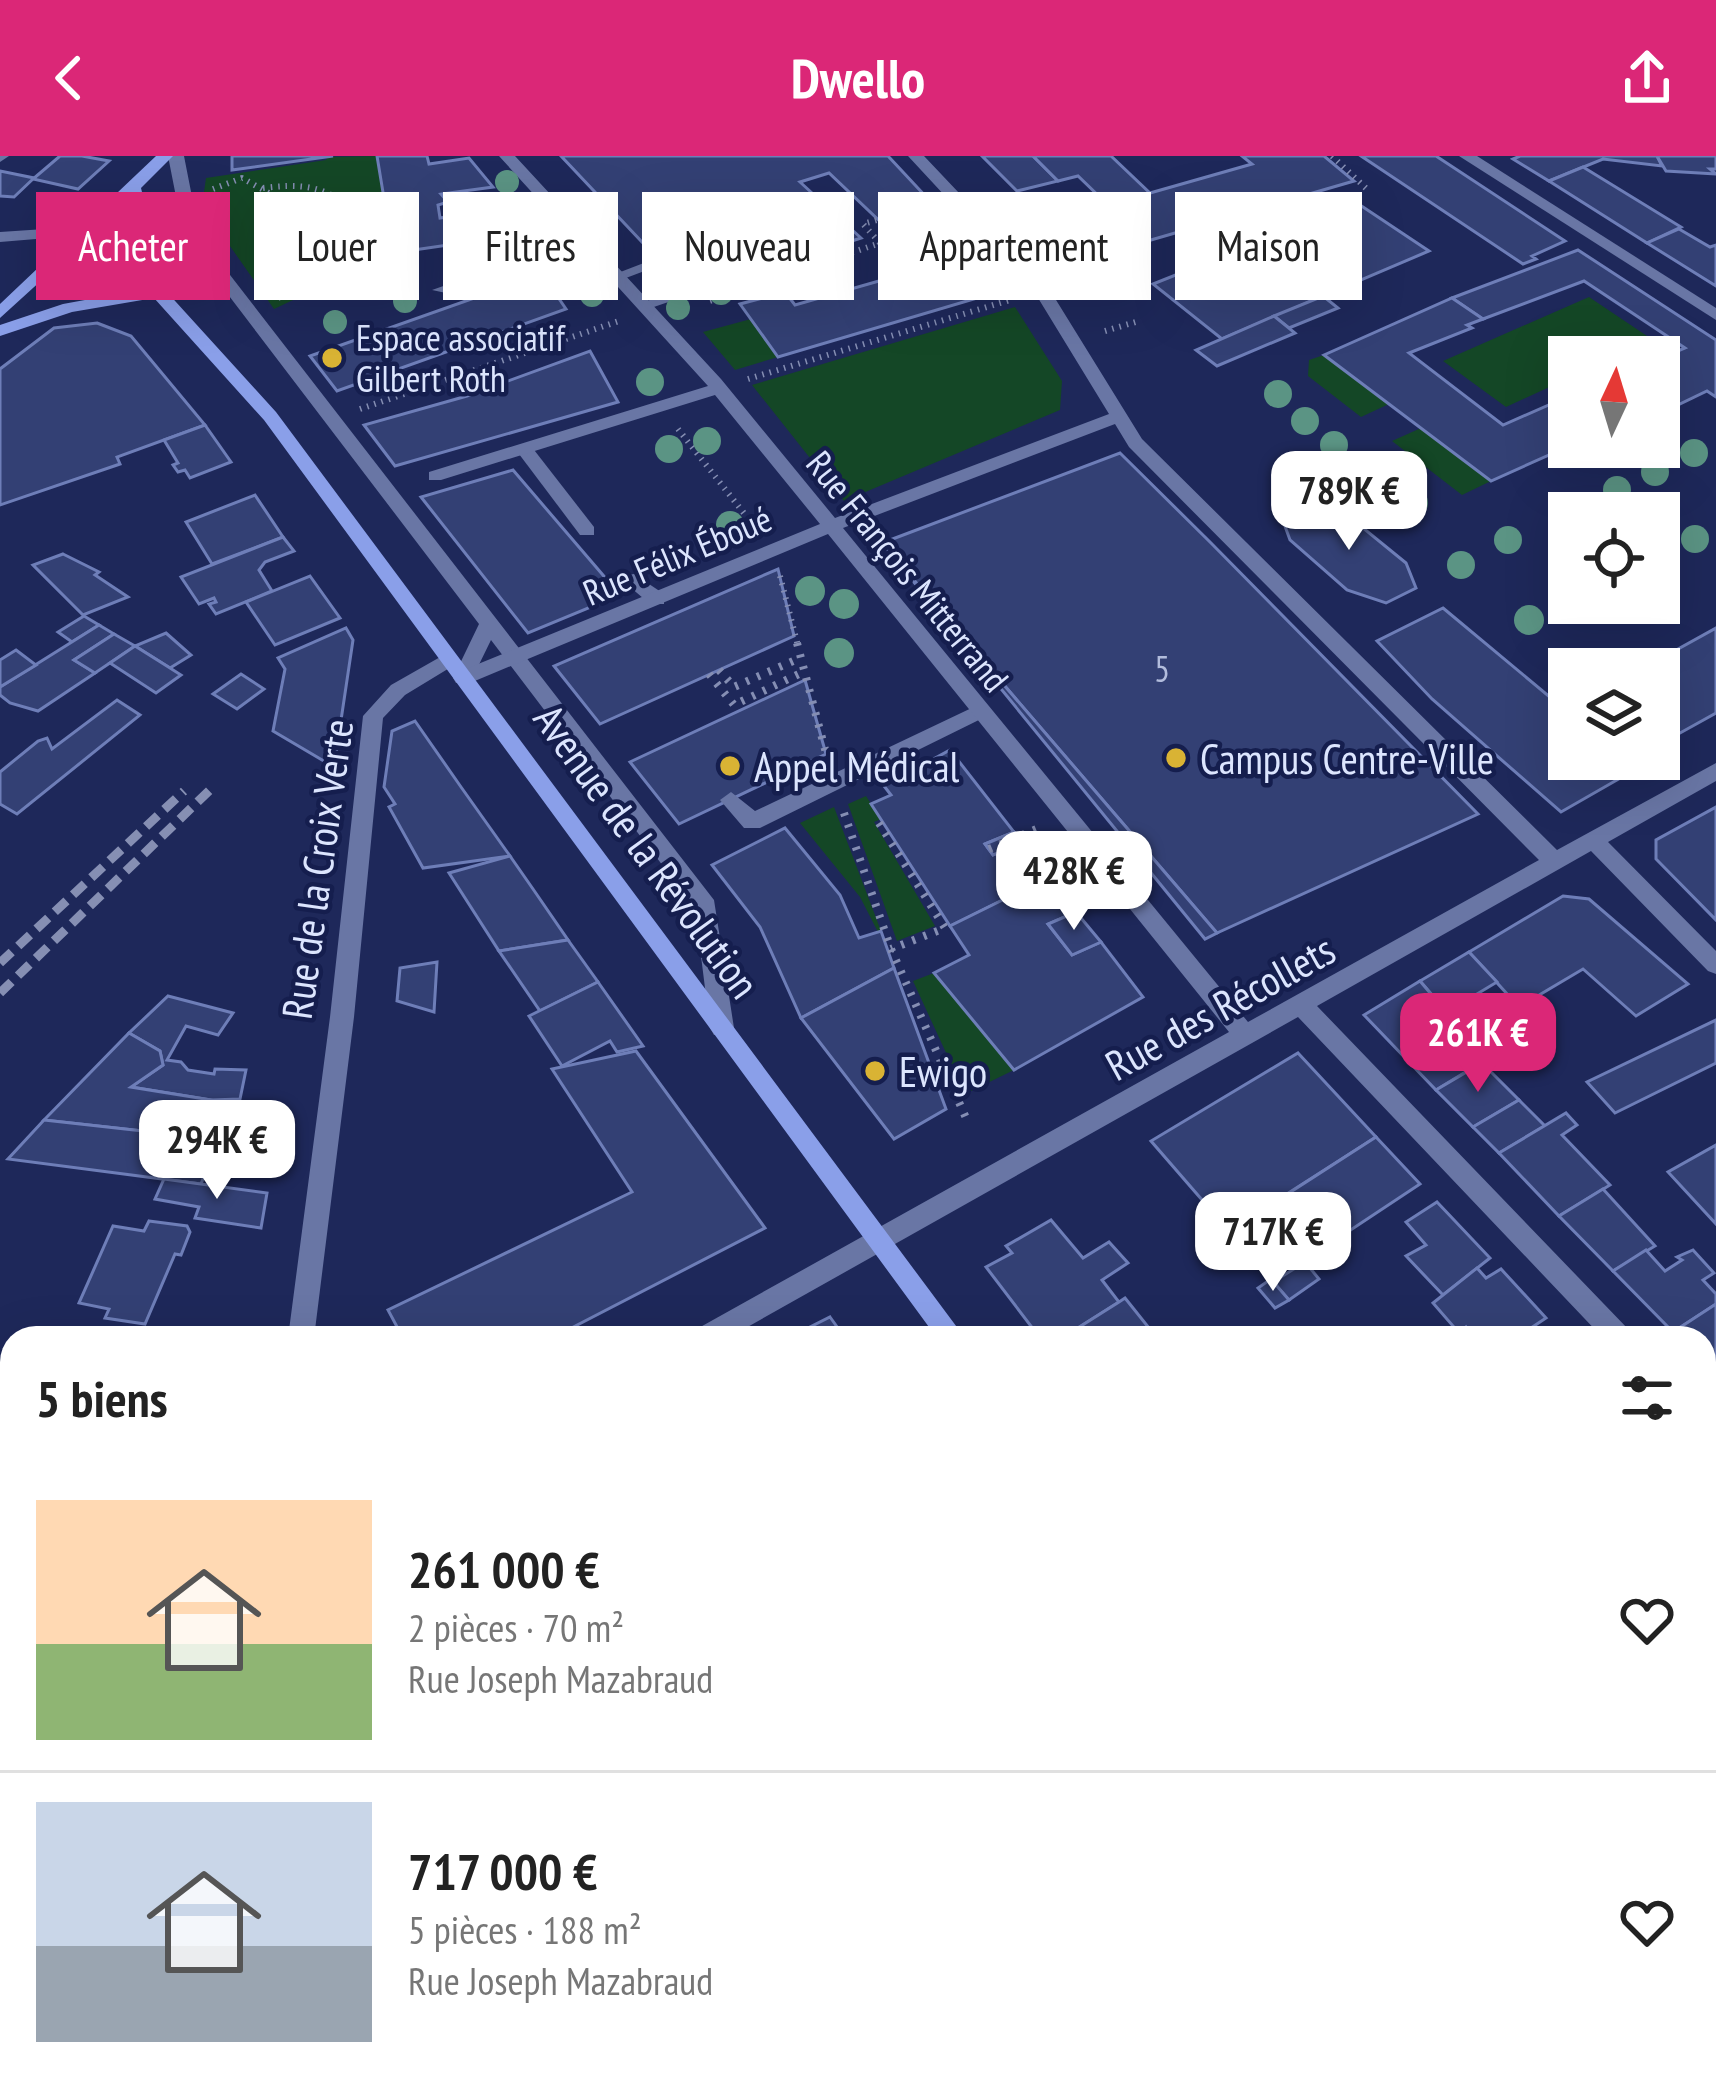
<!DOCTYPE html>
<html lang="fr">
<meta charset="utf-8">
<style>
body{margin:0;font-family:"PT Sans Narrow",sans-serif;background:#f6f6f6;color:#222;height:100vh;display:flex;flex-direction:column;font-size:45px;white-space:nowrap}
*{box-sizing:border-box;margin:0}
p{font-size:39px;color:#767676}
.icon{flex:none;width:66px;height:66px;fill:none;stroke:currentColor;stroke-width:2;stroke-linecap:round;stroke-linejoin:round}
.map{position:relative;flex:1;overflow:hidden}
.side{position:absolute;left:0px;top:1170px;width:1716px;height:771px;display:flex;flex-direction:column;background:#fff;border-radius:36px 36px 0 0;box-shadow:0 12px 48px #0002}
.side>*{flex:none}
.hud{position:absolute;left:36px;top:36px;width:1644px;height:108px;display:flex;gap:24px}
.needle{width:78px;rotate:4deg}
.fabs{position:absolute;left:1548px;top:180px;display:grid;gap:24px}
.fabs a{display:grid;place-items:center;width:132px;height:132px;border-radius:0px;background:#fff;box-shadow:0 12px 48px #0002;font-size:60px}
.price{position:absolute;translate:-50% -102px;padding:0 27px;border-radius:24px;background:#fff;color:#222;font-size:39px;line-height:78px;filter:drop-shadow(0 3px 6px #0008)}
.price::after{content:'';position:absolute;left:50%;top:72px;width:36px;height:27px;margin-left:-18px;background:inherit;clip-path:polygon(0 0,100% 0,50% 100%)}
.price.active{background:#db2777;color:#fff}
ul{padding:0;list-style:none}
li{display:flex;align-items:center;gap:36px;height:300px;padding:0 36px}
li+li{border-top:3px solid #e0e0e0}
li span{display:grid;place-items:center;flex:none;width:336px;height:240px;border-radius:0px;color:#555}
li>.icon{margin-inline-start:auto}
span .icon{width:144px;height:144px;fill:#fffc;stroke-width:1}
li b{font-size:51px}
h2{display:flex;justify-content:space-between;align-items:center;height:144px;padding:0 36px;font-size:51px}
.chip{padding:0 42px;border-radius:0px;background:#fff;box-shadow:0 12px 48px #0002;font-size:42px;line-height:108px}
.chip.active{background:#db2777;color:#fff}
header{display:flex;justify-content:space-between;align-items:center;height:156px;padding:0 36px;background:#db2777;color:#fff;font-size:54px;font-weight:700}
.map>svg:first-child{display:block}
.green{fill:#144726}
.building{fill:#334074;stroke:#6e7eb8;stroke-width:3}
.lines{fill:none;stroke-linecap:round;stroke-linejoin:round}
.path-far1{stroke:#858eb3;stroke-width:6;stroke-dasharray:1.5 6;stroke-linecap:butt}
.path{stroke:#858eb3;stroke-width:8;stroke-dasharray:3 9;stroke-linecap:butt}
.service{fill:#6976a5;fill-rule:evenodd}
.minor{fill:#6976a5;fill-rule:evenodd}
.secondary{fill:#8a9fe9;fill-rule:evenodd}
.rail{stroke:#868fb3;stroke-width:9;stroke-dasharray:16 9;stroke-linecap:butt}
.tree{fill:#5b9484}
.poi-dot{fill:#d9b334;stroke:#151e4e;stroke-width:4.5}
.labels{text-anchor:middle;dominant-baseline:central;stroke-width:9;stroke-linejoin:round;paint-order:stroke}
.far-poi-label{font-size:36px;fill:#dce5fe;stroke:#151e4e;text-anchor:start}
.far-street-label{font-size:36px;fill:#dce5fe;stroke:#151e4e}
.number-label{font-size:36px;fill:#b2bcdc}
.poi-label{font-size:42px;fill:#dce5fe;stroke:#151e4e;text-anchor:start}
.street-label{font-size:42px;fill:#dce5fe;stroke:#151e4e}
</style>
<header><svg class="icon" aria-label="back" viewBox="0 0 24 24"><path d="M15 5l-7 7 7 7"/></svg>Dwello<svg class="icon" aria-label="share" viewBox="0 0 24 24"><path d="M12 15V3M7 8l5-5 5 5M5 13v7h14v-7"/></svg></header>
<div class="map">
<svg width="1716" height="1940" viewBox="0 0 1716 1940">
<rect width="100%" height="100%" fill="#1e285a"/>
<g class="green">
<path d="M377,0L393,97L274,153L202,50L206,22L326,4L327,1Z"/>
<path d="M1589,141L1653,184L1616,201H1569V222L1506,251L1443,205Z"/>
<path d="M1015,151L1062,225L1060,254L844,345L752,229Z"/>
<path d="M751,163L778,201L735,214L703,176Z"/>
<path d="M1324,199L1389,248L1361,261L1308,220L1309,204Z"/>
<path d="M1421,272L1491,325L1462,339L1392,285Z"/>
<path d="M866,640L881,663L874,666L935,770L897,785L848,648Z"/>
<path d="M834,651L881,775L878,776L860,741L800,667Z"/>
<path d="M934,817L1014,914L965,938L913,825Z"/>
</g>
<g class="building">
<path d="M60,0H82L109,5L78,33L33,23Z"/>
<path d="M232,0H333L232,14Z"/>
<path d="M377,0H427L429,8L469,2L493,31L441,38L448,46L438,49L440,62L512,52L531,77L393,97Z"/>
<path d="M561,0H888L1011,132L778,201L740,148L785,136L795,149L928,111L829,17L800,26L861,82L690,137Z"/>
<path d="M982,0H1033L1058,25L1017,35Z"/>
<path d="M1033,0H1111L1150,37L1252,8L1242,0H1324L1354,25L1113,95L1076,58L1108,49L1078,20L1058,25Z"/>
<path d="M1361,0H1436L1565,85L1532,100L1536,103L1523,108Z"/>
<path d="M1520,0H1657L1662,10L1603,3L1549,25L1513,3Z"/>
<path d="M1657,0H1716V13H1710L1716,18L1666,15Z"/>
<path d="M1583,11L1681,71L1647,87L1549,25Z"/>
<path d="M0,15L34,22L14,41L0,40Z"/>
<path d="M1357,47L1429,95L1222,183L1153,128L1266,83L1319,122L1331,117L1277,78Z"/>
<path d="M1076,58L1113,95L1083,104L1047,67Z"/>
<path d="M1679,73L1710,91L1716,89V130L1647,87Z"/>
<path d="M1578,94L1716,184V241L1707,235L1659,258V203L1685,192L1584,125L1483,163L1452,142Z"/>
<path d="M542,118L566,153L337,235L310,200Z"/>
<path d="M1323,140L1338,152L1289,172L1274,160Z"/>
<path d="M1452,142L1483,163L1467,169L1472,172L1409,197L1503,269L1567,241L1569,290L1491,325L1324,199Z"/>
<path d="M1274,160L1295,177L1217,210L1196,194Z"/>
<path d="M97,167L131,180L205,269L117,301L120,308L0,349V213L54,172Z"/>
<path d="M590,195L618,246L395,310L364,269L467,240Z"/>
<path d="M205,269L231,306L190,322L185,314L178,316L173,309L178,307L164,284Z"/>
<path d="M1120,297L1210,386L1478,658L1217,777L882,387Z"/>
<path d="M513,314L620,439L528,477L421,341Z"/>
<path d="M255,339L283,381L212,408L186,366Z"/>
<path d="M1311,347L1346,358L1406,407L1416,432L1386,447L1347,434L1290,384L1282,362Z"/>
<path d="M283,381L294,395L265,406L259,414L272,435L216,458L209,448L216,446L214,442L199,448L181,421Z"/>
<path d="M882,387L1217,777L1205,783Z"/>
<path d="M63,398L99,416L95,419L128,441L83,459L33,409Z"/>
<path d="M778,413L794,480L600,568L554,510Z"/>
<path d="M310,420L340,462L275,489L246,446Z"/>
<path d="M1443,452L1569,557V603H1624L1636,613L1561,656L1432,543L1377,485Z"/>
<path d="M84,460L99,469L72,486L58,476Z"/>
<path d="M99,469L114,478L74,504L95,517L38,555L10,547L0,539V531Z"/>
<path d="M346,472L353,484L334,611L273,575L285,513L278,502Z"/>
<path d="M1716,472V557L1680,577L1659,561V513H1642Z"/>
<path d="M166,477L191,499L170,512L135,490Z"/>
<path d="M114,478L135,490L95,517L74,504Z"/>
<path d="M135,490L170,512L181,519L156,537L110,507Z"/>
<path d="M16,494L36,509L0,531V504Z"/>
<path d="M241,518L264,533L237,553L213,538Z"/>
<path d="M805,524L826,598L679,668L630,606Z"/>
<path d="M117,544L140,559L17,658L0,648V616L38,585L47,582L52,593Z"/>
<path d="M415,565L461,631L510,700L423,712L389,651L395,648L384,631L392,575Z"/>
<path d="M950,594L1014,676L985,688L993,699L1023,687L1049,721L950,770L871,648L891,639L884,630Z"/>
<path d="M1716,651V764L1656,703V684Z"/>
<path d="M785,672L840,739L859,782L881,775L894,812L801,862L760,771L712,709Z"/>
<path d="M1014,676L1023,687L993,699L985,688Z"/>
<path d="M510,700L533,733L568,784L499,795L449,717Z"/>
<path d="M1049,721L1076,756L1048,768L1072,799L1101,786L1143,841L1014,914L934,817L969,799L950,770Z"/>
<path d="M1563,740L1589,743L1688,828L1636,860L1583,813L1519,851L1469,796Z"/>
<path d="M1076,756L1101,786L1072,799L1048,768Z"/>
<path d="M568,784L598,826L540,855L499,795Z"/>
<path d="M1469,796L1497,826L1447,856L1420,825Z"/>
<path d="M437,806L434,856L397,845L400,812Z"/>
<path d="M894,812L946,953L894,983L801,862Z"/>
<path d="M1420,825L1441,850L1424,861L1472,912L1436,934L1364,859Z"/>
<path d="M598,826L643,890L617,896L610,885L562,910L529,860Z"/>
<path d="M168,840L233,857L218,879L186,870L167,904L181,906L188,914L214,918L215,913L246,914L240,943L211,944L131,931L163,909L160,895L129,877Z"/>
<path d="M1716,864V907L1615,957L1587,926Z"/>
<path d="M129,877L160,895L163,909L131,931L211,944L206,982L44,964Z"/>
<path d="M636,895L765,1072L552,1182H403L388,1154L632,1036L552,913Z"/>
<path d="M1298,897L1376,981L1229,1075L1151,985Z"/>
<path d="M1482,907L1519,944L1473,971L1436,934Z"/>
<path d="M1519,944L1545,970L1499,997L1473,971Z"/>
<path d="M1566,957L1577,969L1562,979L1610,1029L1559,1060L1499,997Z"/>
<path d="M44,964L206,982L195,1014L206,1015L201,1028L8,1003Z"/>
<path d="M1376,981L1420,1028L1328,1089L1316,1073L1336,1059L1320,1041L1298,1053L1286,1039Z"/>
<path d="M1716,989V1068L1668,1016Z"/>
<path d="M164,1023L267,1037L261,1072L195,1062L199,1051L155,1043Z"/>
<path d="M1603,1033L1655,1090L1613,1115L1559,1060Z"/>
<path d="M1437,1046L1490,1102L1443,1139L1406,1100L1426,1089L1406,1066Z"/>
<path d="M1051,1064L1083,1102L1109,1086L1128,1107L1102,1124L1119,1146L1062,1182H1040L986,1111L1012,1097L1006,1090Z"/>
<path d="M149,1065L187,1070L190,1076L181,1099L175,1098L145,1168L105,1162L109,1153L79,1147L113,1070L144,1075Z"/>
<path d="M1646,1094L1665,1115L1682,1104L1677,1101L1693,1094L1714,1117L1703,1124L1716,1138V1148L1673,1176L1613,1115Z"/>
<path d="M1305,1106L1319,1123L1289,1144L1273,1126Z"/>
<path d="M1477,1112L1486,1122L1501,1113L1546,1162L1516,1182H1475L1466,1171L1459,1177L1433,1147Z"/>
<path d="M1271,1123L1289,1144L1275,1152L1258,1132Z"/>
<path d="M1125,1142L1157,1182H1062L1119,1146Z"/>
<path d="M1716,1148V1220L1704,1208V1182H1678L1673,1176Z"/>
<path d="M830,1161L845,1182H774L786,1174L790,1181Z"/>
<path d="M0,1434L12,1442V1532L0,1546Z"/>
<path d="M1716,1506V1579L1704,1590V1517Z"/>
<path d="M1716,1579V1623L1704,1633V1590Z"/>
<path d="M12,1692V1836L10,1839L0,1830V1707Z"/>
<path d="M0,1830L12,1840L9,1880L0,1871Z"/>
<path d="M1704,1857L1716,1871V1940H1629L1620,1929H1704Z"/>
<path d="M65,1929H117L106,1940H54Z"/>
<path d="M117,1929H167L156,1940H131Z"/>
<path d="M564,1929H758L764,1940H569Z"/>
<path d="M795,1929H860L866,1940H778Z"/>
<path d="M1279,1929H1376L1383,1940H1284Z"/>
</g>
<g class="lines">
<g class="path-far1">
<path d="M1332,0L1370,36"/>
<path d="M263,32C297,28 323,28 349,52L330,70"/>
<path d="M213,33L242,22L416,119"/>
<path d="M280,42L260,61C289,85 312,84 347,79"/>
<path d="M278,142L371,94"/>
<path d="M710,145L880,87L863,68L877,64"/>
<path d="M1105,175L1139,165"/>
<path d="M748,223L1010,144"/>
<path d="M360,253L619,165"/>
<path d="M678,273L754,370"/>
<path d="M780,420L798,490"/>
</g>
<g class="path">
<path d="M797,487L826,597"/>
<path d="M719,514L734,531L800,502"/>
<path d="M709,518L734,549L803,516"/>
<path d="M844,657L891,793L966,962"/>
<path d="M879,667L945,772L891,793"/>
<path d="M989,693L1039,672"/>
</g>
<g class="service">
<path d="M168,0H184L195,56L220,106L714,744L734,872L730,879H714L710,872L695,752L491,484L470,527H456L453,522L479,468L204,107L179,56Z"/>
<path d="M585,80L593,85L591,88L446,137L432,134Z"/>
<path d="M649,105L663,108L618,125L610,120Z"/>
<path d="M680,132L688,137L686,140L645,154L637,149Z"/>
<path d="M525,288L531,290L594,371V379H580L519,298L516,294Z"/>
<path d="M634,418L664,438V448H650L630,431L615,433L605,427L608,422Z"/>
<path d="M980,548L990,555L987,560L760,672H744L720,644L731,636L755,655Z"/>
</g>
<g class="minor">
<path d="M0,0H9L0,6Z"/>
<path d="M499,0H515L721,223L835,362L1109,258L1035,137L908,0H924L1048,131L1142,283L1557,694L1716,607V625L1608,686L1716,795V818L1708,815L1591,695L1317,850L1629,1174L1633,1182H1603L1298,861L728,1182H691L695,1174L1229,876L828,378L470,527H456V517L820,368L715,239L441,324H429V316L708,230ZM1115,268L1129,291L1539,704L1248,866L843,372Z"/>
<path d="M1459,0H1477L1716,152V164Z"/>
<path d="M90,70L98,75L96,78L0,86V76Z"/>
<path d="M449,496L459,503L456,508L405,539L383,562L354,861L314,1182H288L330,861L363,560L391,529Z"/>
<path d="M1704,1256L1716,1263V1295L1704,1288Z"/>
<path d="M1716,1305V1341L1704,1348V1312Z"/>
<path d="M1704,1436L1716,1444V1489L1704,1481Z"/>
<path d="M12,1627V1666L0,1672V1633Z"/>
<path d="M412,1929H444L446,1940H414Z"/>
</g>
<g class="secondary">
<path d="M156,0H173L141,32L166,135L276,256L965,1182H937L264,264L154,142L72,156L0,180V169L63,148L145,133L88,82L0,162V148ZM128,44L146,116L97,73Z"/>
<path d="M1484,1929H1520L1524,1940H1488Z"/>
</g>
<g class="rail">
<path d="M0,807L184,635"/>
<path d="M0,837L215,629"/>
</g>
</g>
<g class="tree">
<circle cx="507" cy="26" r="12"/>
<circle cx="545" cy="68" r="12"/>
<circle cx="560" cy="113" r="12"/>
<circle cx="757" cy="124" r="12"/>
<circle cx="721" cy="137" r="12"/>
<circle cx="592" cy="139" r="12"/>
<circle cx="405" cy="145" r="12"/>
<circle cx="678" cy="152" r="12"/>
<circle cx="335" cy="166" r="12"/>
<circle cx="650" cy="226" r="14"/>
<circle cx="1278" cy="238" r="14"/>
<circle cx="1305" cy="265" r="14"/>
<circle cx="707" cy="285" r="14"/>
<circle cx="1334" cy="289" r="14"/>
<circle cx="669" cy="293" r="14"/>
<circle cx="1694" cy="297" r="14"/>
<circle cx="1367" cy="313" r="14"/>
<circle cx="1655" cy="316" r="14"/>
<circle cx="1617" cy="334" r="14"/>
<circle cx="1414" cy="347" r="14"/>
<circle cx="730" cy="369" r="14"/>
<circle cx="1695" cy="383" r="14"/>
<circle cx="1508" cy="384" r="14"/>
<circle cx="1461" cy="409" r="14"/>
<circle cx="810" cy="435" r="15"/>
<circle cx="844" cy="448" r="15"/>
<circle cx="1529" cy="464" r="15"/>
<circle cx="839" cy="497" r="15"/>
</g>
<g class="poi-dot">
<circle cx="332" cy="202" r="12"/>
<circle cx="1176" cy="602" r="12"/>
<circle cx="730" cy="610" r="12"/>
<circle cx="875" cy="915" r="12"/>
</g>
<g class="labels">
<g class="far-poi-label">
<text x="356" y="181">Espace associatif<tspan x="356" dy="41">Gilbert Roth</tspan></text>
</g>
<g class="far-street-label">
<text transform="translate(677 399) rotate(-23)">Rue Félix Éboué</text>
<text transform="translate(908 415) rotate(51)">Rue François Mitterrand</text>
</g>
<g class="number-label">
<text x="1162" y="512">5</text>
</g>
<g class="poi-label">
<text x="1200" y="602">Campus Centre-Ville</text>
<text x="754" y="610">Appel Médical</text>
<text x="899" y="915">Ewigo</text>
</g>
<g class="street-label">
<text transform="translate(647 695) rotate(54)">Avenue de la Révolution</text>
<text transform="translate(317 713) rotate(-82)">Rue de la Croix Verte</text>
<text transform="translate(1220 851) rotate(-29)">Rue des Récollets</text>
</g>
</g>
</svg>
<div class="fabs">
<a><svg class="needle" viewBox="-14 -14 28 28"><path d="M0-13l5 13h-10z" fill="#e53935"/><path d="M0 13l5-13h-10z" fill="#767676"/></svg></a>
<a><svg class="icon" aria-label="locate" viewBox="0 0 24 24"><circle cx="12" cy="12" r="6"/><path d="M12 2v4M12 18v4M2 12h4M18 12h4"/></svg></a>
<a><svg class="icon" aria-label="layers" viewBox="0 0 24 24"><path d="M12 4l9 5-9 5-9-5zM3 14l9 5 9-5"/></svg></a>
</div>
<b class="price" style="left:1349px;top:397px">789K €</b>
<b class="price" style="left:1074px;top:777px">428K €</b>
<b class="price active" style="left:1478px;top:939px">261K €</b>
<b class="price" style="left:217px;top:1046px">294K €</b>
<b class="price" style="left:1273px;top:1138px">717K €</b>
<div class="hud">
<a class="chip active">Acheter</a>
<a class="chip">Louer</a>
<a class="chip">Filtres</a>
<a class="chip">Nouveau</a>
<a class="chip">Appartement</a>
<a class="chip">Maison</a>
</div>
<section class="side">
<h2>5 biens<svg class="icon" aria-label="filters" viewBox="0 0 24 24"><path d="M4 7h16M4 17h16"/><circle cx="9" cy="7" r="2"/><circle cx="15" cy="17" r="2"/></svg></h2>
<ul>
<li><span style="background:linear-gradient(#ffd9b3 60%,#8fb573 0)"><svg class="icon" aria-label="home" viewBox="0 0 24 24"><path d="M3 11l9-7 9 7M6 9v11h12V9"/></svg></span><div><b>261 000 €</b><p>2 pièces · 70 m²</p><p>Rue Joseph Mazabraud</p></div><svg class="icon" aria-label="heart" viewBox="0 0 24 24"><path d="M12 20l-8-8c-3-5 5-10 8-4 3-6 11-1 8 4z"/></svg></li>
<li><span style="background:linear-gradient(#c9d6e8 60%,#9aa5b1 0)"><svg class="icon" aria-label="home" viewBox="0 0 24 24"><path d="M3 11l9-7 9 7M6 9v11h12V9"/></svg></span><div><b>717 000 €</b><p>5 pièces · 188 m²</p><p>Rue Joseph Mazabraud</p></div><svg class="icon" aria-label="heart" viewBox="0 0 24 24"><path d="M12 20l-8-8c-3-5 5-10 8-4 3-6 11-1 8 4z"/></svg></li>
</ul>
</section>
</div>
